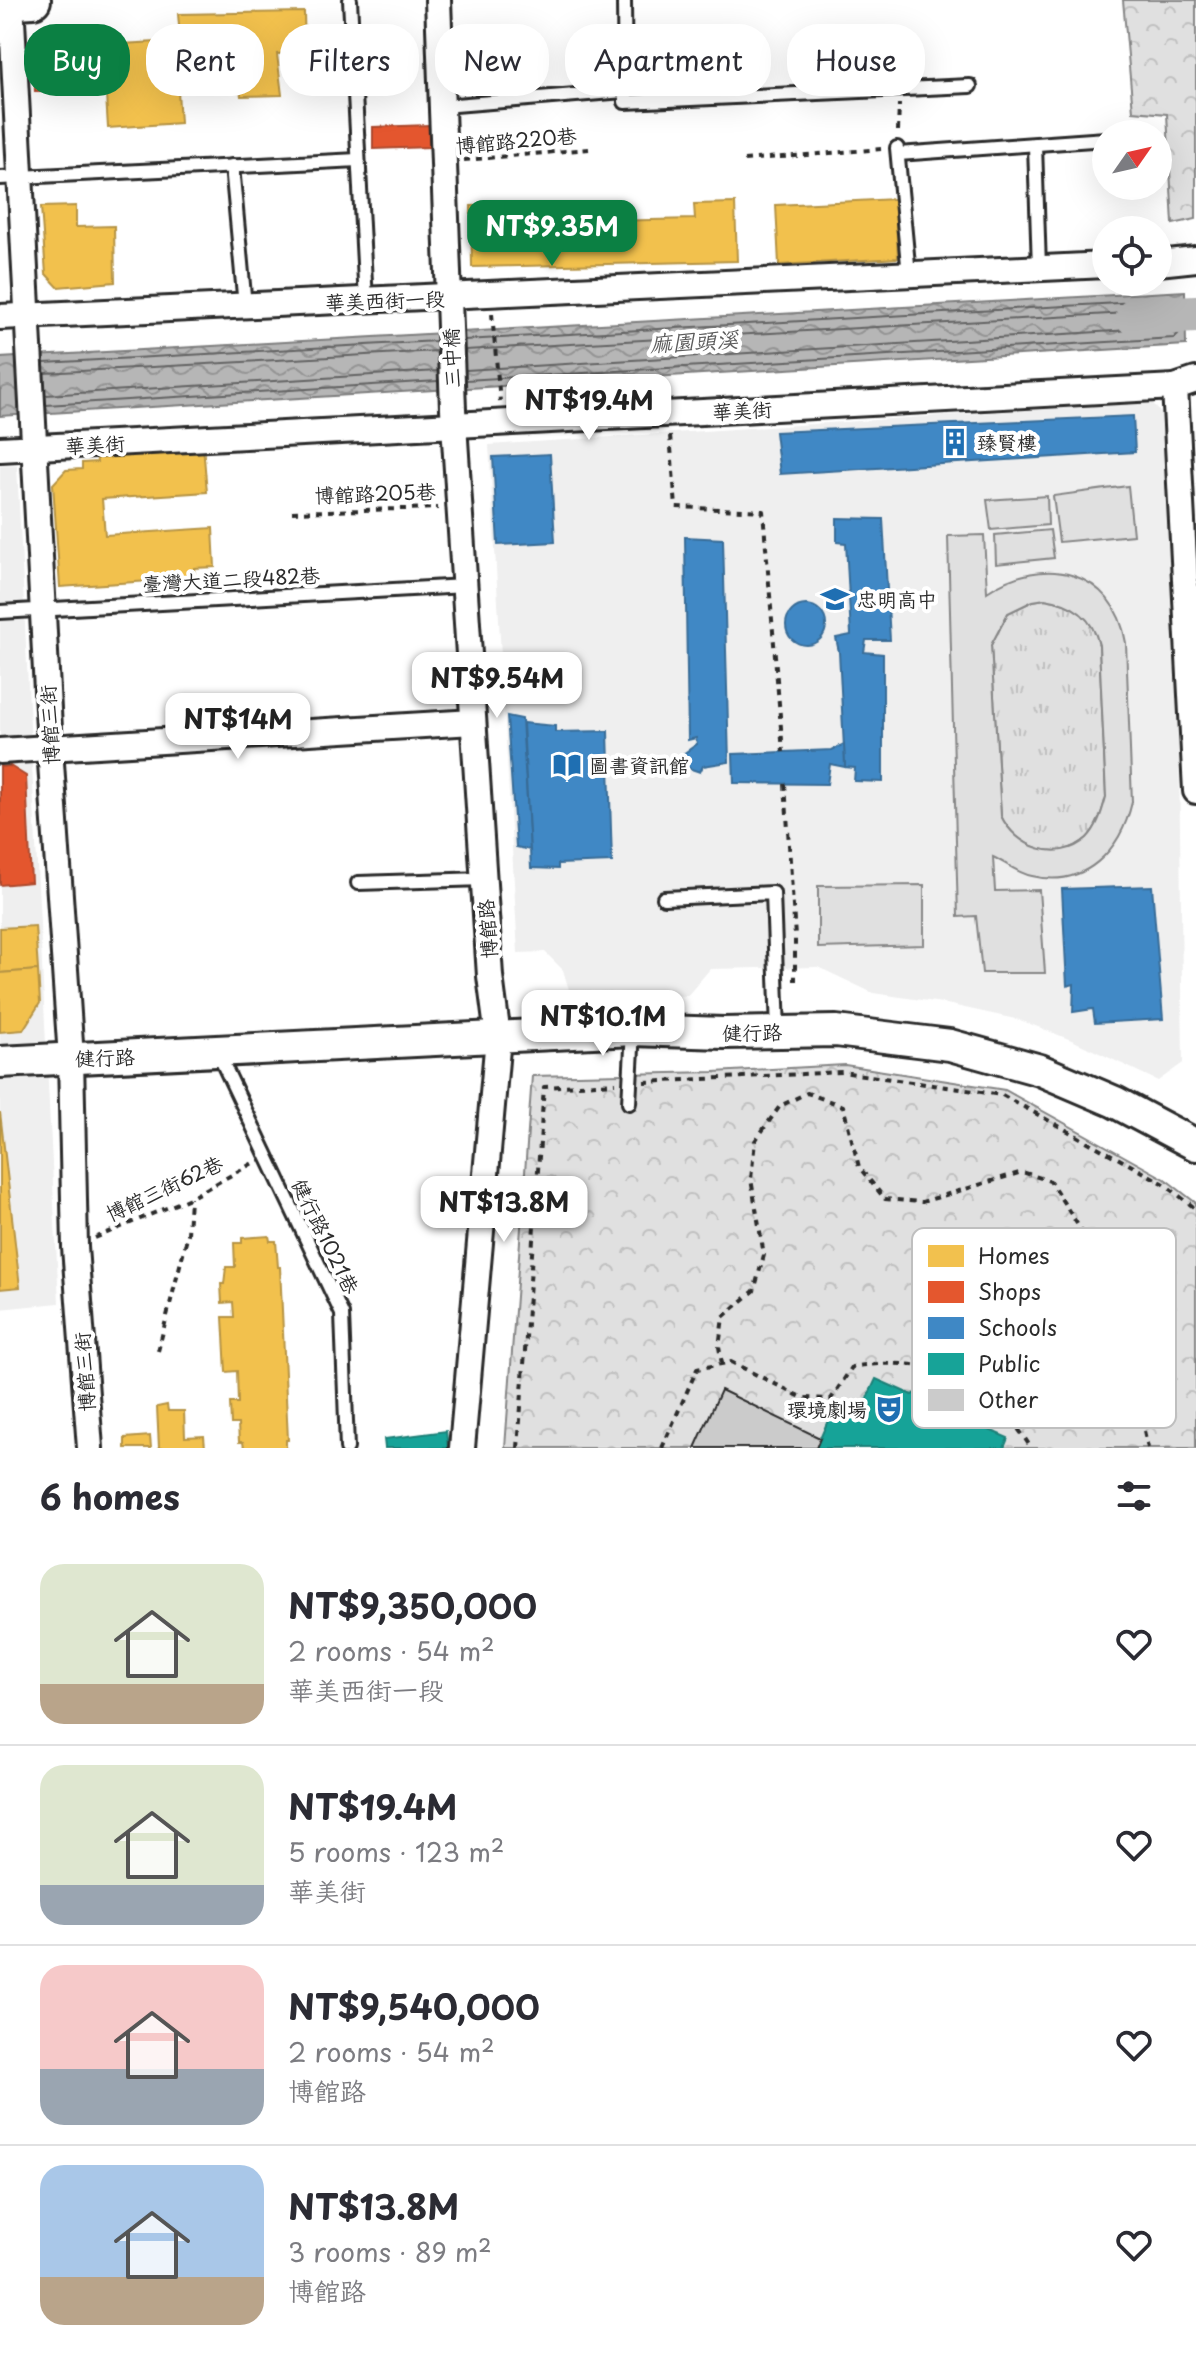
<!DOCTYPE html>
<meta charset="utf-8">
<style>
body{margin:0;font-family:"Playpen Sans","LXGW WenKai TC",sans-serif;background:#f2f2f3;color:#2b2b33;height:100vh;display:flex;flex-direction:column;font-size:30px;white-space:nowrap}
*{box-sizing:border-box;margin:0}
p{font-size:26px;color:#7c7c81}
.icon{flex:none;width:44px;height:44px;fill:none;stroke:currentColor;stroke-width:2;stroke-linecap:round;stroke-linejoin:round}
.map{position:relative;height:1448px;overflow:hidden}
.panel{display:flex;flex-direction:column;background:#fff;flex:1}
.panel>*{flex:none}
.hud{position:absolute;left:24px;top:24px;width:1148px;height:72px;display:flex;gap:16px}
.needle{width:52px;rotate:56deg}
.buttons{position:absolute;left:1092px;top:120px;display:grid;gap:16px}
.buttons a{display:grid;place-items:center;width:80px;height:80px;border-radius:50%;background:#fff;box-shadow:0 8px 32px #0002;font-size:40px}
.price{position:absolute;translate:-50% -68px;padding:0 18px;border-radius:16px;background:#fff;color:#222;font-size:26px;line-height:52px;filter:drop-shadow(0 2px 4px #0008)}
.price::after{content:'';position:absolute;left:50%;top:48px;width:24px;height:18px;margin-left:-12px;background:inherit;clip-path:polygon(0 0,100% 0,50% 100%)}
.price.active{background:#0b8043;color:#fff}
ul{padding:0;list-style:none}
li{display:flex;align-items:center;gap:24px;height:200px;padding:0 40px}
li+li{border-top:2px solid #e1e1e2}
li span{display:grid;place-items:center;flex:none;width:224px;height:160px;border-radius:24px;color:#555}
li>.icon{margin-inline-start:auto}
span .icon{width:96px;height:96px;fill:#fffc;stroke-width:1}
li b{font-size:34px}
h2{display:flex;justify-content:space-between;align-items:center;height:96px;padding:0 40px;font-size:34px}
.tag{padding:0 28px;border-radius:32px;background:#fff;box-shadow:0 8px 32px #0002;font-size:28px;line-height:72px}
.tag.active{background:#0b8043;color:#fff}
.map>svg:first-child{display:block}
.built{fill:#efefef}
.grass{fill:url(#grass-tufts);stroke:#868686;stroke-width:2}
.park{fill:url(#park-crowns);stroke:#868686;stroke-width:2}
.garden{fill:#e0e0e0;stroke:#868686;stroke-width:2;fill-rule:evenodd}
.water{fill:url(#water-waves);stroke:#7e7e7e;stroke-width:2}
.homes{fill:#f2c14e;stroke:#b69444;stroke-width:2}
.shops{fill:#e4572e;stroke:#ac4a2d;stroke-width:2}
.schools{fill:#3f88c5;stroke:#396c97;stroke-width:2}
.public{fill:#17a398;stroke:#1d7f77;stroke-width:2}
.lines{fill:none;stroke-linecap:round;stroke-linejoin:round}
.shore{stroke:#636363;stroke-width:2}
.river{stroke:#b6b6b6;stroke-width:38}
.building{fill:#cbcbcb;stroke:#2b2b2b;stroke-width:2}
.service-casing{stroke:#2b2b2b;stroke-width:18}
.minor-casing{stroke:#2b2b2b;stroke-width:30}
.tertiary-casing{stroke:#2b2b2b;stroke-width:36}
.secondary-casing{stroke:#2b2b2b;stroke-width:40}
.path{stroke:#2b2b2b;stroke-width:4;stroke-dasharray:6 6;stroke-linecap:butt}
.service{stroke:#fff;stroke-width:12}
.minor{stroke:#fff;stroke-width:24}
.tertiary{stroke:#fff;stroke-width:30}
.secondary{stroke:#fff;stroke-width:34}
.labels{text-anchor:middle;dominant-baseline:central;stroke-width:8;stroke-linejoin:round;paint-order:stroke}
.street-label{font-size:20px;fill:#2b2b2b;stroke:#fff}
.poi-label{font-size:20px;fill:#2b2b2b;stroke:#fff;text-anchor:start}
.water-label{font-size:22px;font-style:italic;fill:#5c5c5c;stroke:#fff}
.key{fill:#fff;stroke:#bfbfbf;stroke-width:2}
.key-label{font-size:22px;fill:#2b2b2b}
</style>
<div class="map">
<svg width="1196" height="1448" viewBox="0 0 1196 1448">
<defs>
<pattern id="grass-tufts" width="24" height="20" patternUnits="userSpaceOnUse" patternTransform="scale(2)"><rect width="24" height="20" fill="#e0e0e0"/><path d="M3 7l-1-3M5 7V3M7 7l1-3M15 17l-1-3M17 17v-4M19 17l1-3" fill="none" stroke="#c0c0c0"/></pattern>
<pattern id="park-crowns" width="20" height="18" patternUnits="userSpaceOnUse" patternTransform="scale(2)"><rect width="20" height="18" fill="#e0e0e0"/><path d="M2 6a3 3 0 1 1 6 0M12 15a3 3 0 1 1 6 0" fill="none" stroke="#c0c0c0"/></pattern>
<pattern id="water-waves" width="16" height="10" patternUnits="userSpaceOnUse" patternTransform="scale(2)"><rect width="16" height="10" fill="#b6b6b6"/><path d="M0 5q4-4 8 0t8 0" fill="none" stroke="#949494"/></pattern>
</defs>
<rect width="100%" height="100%" fill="#fff"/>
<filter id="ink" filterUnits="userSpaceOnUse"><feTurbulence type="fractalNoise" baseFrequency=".0125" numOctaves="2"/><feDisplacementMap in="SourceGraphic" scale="16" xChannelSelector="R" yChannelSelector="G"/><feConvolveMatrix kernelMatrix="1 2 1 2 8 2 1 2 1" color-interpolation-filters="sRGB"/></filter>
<g filter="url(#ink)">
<g class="built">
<path d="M1152,402L1162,415L1179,753L1183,1063L1158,1081L1074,1041L1020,1020L942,1003L873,993L818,967L710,969L687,996L569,990L563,970L545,952L518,953L489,445Z"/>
<path d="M0,466H17L59,1303L0,1309Z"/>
</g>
<path class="grass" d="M1045,599C1072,603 1093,617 1099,645L1106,797C1102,811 1098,827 1087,838C1058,864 1016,847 1001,816L991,645L1008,613L1033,601Z"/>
<g class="park">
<path d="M1123,0H1196V219L1173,224L1167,114L1133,111Z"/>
<path d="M845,1065L1005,1090L1165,1179L1196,1203V1448H505L532,1076L714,1072Z"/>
</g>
<g class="garden">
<path d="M1128,486L1133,535L1059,542L1053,496Z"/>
<path d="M1047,496L1048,525L991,530L987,500Z"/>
<path d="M1050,530L1054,558L996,564L995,535Z"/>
<path d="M984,535L987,592C1043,554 1114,569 1126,643L1132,802C1121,850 1085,889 1032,876C1017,873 1006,863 993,857L995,891L1039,890L1045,973H982L976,916L958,917L948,536ZM1045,599C1072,603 1093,617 1099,645L1106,797C1102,811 1098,827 1087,838C1058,864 1016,847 1001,816L991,645L1008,613L1033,601Z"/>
<path d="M924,885V945L818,948V886Z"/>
</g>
<path class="water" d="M1185,291L1186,345L0,416V358Z"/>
<g class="homes">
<path d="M304,12L305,52L277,54L282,95L241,96L235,60H182L178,14Z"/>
<path d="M175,41L180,123L108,128L103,45Z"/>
<path d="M895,199L898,258L779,265L776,205Z"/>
<path d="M735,203L737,261L472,267L471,206L517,205L518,223L695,219L694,204Z"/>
<path d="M76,206V227L114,226L115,282L58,287L46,274L41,207Z"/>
<path d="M203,445L207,492L102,499L105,535L213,528L215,567L194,568L195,578L60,587L53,484L66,470L82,469V463L97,462L96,453Z"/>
<path d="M35,926L38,970L0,973V928Z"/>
<path d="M38,970L40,1003L23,1030L0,1032V973Z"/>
<path d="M0,1112L20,1287L0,1289Z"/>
<path d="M269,1236L270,1241H276L278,1267H280L288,1440H286V1448H244L243,1442H239L238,1424H231L230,1403H238L237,1371L226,1372L223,1317H234L233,1302L222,1303L221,1284H224L226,1267H235L234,1243H242V1238Z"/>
<path d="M167,1405L168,1411H184L185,1437L204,1436L205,1448H159L157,1407Z"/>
<path d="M150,1436L151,1448H125V1438Z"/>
</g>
<g class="shops">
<path d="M53,39L56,91H35L33,40Z"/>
<path d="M429,125L430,147L373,149V127Z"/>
<path d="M10,766L26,776L31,882L0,885V767Z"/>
</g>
<g class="schools">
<path d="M1133,416L1135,452L780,474L775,432Z"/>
<path d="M550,454L555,542L498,545L493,457Z"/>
<path d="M837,518L883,519L890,640H866L864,652L883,654V782L854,781L855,768L845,767L839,652L836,638L851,635L846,543L837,542Z"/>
<path d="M685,537L723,539L729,762L703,766L700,772L685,767L683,762V754L697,744L696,738L688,740Z"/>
<circle cx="806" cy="625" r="20"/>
<path d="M507,716L522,719L530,850L516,847Z"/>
<path d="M523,723L555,726V732L608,731L612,862L558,864V869L531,868Z"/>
<path d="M844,744L845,767L830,764L827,784L734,783L733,754L832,750Z"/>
<path d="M1152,886L1163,1019L1095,1023L1093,1009L1073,1012L1074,984L1067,986L1062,889Z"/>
</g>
<g class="public">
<path d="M876,1379L912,1395L928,1384H941L954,1389L972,1407L973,1423L1008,1438L1004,1448H816L833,1409L857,1419Z"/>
<path d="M446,1431L448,1448H385L384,1439Z"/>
</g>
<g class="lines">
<g class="shore">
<path d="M464,340L1173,300L1177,304L1178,334L1174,338L466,380"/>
<path d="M465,350L1163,311L1168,315V325L1164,328L466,370"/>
<path d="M44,363L437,341"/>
<path d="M44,373L437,351"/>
<path d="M46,395L438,371"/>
<path d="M46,405L438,381"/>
</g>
<path class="river" d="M1135,317L1196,314"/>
</g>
<path class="building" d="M721,1390L820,1438L816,1448H695Z"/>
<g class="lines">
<defs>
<g id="service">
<path d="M350,0L366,301"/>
<path d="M624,0L625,102L970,86"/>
<path d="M443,106L624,91"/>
<path d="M1035,145L1039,268"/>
<path d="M897,148L909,275"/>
<path d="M898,154L1106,139"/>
<path d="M232,166L245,306"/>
<path d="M0,178L358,160"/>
<path d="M0,612L465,586"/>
<path d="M358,883L484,879"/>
<path d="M664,898L773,893L778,1031"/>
<path d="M218,1053L342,1314L347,1448"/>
<path d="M629,1103L633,1030"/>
</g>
<g id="minor">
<path d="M438,0L453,409L490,976L498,1037L462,1448"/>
<path d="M11,1L50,748L71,1058L75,1247L90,1448"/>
<path d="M1158,263L1196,259"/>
<path d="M0,317L1106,265"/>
<path d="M1175,387L1196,791"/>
<path d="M0,449L1175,387L1196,380"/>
<path d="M0,751L473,722"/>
</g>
<path id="tertiary" d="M0,1062L633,1030L724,1033L836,1031L950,1045L1040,1070L1115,1102L1196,1145"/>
<path id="secondary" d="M0,2L33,0"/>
</defs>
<use href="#service" class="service-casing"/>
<use href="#minor" class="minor-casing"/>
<use href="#tertiary" class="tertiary-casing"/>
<use href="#secondary" class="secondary-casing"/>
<g class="path">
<path d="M898,131L899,104"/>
<path d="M464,160L589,149"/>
<path d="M744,160L881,149"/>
<path d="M492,314L500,401"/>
<path d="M670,436L676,507L763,511L783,752"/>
<path d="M292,512L438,508"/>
<path d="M785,784L795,937V981"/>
<path d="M644,1082L842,1072L1002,1095L1163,1183L1196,1209"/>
<path d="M95,1238L190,1198L253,1163"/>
<path d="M158,1351L188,1234L190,1198"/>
<path d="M722,1364L719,1347L723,1317L754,1291L764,1255L751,1179L755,1141L780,1106L807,1093L843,1106L859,1167L885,1199L922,1202L1022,1172L1050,1181L1086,1238L1148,1262L1159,1293L1142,1335L1139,1409L1148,1448"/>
<path d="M518,1448L544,1087L615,1083"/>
<path d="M662,1448L697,1369L731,1362L803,1398L831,1399L852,1367C931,1354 989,1379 1031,1448"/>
</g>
<use href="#service" class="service"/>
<use href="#minor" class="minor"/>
<use href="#tertiary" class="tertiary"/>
<use href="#secondary" class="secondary"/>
</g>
</g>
<defs>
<symbol id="building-bare" viewBox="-9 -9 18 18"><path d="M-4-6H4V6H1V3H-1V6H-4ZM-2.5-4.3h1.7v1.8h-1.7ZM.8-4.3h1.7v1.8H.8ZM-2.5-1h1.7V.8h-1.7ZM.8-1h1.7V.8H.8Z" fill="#1f6fb2" stroke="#fff" stroke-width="2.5" paint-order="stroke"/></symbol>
<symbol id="school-bare" viewBox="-9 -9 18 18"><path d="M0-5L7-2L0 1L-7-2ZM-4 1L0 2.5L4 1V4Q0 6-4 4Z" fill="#1f6fb2" stroke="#fff" stroke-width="2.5" paint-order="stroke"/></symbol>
<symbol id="library-bare" viewBox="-9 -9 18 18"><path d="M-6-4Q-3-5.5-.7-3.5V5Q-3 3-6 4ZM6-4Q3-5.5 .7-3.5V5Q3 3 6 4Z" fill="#1f6fb2" stroke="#fff" stroke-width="2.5" paint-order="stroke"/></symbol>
<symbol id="theatre-bare" viewBox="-9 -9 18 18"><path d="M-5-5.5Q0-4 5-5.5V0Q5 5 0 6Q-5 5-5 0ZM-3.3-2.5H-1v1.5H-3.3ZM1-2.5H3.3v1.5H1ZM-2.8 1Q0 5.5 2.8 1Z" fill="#1f6fb2" stroke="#fff" stroke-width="2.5" paint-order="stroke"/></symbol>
</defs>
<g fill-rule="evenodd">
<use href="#building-bare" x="935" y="422" width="40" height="40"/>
<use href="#school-bare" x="815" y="579" width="40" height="40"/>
<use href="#library-bare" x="547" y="745" width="40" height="40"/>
<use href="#theatre-bare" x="869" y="1389" width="40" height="40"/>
</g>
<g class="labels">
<g class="street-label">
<text transform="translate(516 140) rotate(-5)">博館路220巷</text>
<text transform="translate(385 300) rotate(-2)">華美西街一段</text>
<text transform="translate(451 358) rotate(-92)">三中橋</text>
<text transform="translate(742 410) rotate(-3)">華美街</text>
<text transform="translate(95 444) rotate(-3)">華美街</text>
<text transform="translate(375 493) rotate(-2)">博館路205巷</text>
<text transform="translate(231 579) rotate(-3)">臺灣大道二段482巷</text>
<text transform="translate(49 725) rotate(-93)">博館三街</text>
<text transform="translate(487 929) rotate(-94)">博館路</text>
<text transform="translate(752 1032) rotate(-1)">健行路</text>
<text transform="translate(105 1057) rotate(-2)">健行路</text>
<text transform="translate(164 1188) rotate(-25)">博館三街62巷</text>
<text transform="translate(326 1236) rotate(64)">健行路1021巷</text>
<text transform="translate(84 1372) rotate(-94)">博館三街</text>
</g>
<g class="poi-label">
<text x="977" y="442">臻賢樓</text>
<text x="857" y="599">忠明高中</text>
<text x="589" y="765">圖書資訊館</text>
<text x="867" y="1409" text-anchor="end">環境劇場</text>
</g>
<g class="water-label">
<text transform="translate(694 340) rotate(-3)">麻園頭溪</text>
</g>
</g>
<rect x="912" y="1228" width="264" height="200" rx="12" class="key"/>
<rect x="928" y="1245" width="36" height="22" fill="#f2c14e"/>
<rect x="928" y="1281" width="36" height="22" fill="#e4572e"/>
<rect x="928" y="1317" width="36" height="22" fill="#3f88c5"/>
<rect x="928" y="1353" width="36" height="22" fill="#17a398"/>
<rect x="928" y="1389" width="36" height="22" fill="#cbcbcb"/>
<g class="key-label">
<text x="978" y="1264">Homes</text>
<text x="978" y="1300">Shops</text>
<text x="978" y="1336">Schools</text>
<text x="978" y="1372">Public</text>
<text x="978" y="1408">Other</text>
</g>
</svg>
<div class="buttons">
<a><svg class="needle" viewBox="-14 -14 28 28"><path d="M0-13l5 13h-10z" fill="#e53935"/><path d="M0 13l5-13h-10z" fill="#7c7c81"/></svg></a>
<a><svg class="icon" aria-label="locate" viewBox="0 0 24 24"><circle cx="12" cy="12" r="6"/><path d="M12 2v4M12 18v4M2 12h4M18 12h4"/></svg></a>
</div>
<b class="price active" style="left:552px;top:268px">NT$9.35M</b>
<b class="price" style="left:589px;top:442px">NT$19.4M</b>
<b class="price" style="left:497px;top:720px">NT$9.54M</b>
<b class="price" style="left:238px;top:761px">NT$14M</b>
<b class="price" style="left:603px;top:1058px">NT$10.1M</b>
<b class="price" style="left:504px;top:1244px">NT$13.8M</b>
<div class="hud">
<a class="tag active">Buy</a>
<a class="tag">Rent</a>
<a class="tag">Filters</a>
<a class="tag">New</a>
<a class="tag">Apartment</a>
<a class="tag">House</a>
</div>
</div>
<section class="panel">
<h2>6 homes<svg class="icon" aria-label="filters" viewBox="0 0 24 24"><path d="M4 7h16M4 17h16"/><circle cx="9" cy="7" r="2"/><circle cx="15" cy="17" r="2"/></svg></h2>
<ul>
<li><span style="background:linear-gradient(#dfe7d0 75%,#b9a48a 0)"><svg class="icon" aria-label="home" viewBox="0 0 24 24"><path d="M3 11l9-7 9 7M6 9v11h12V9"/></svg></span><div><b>NT$9,350,000</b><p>2 rooms · 54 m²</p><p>華美西街一段</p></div><svg class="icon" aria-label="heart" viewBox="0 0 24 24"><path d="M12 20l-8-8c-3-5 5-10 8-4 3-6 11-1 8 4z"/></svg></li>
<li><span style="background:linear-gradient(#dfe7d0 75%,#9aa5b1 0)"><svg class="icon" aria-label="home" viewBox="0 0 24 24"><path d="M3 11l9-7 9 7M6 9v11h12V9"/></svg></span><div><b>NT$19.4M</b><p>5 rooms · 123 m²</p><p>華美街</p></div><svg class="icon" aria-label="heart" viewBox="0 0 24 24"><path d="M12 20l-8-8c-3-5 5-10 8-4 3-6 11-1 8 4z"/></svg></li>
<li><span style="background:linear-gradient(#f6c9c9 65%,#9aa5b1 0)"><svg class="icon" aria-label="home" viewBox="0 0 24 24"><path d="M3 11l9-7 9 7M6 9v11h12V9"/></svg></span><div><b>NT$9,540,000</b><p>2 rooms · 54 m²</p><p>博館路</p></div><svg class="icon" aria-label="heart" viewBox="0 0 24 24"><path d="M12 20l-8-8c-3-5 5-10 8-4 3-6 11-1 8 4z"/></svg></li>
<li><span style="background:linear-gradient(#a9c7e8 70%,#b9a48a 0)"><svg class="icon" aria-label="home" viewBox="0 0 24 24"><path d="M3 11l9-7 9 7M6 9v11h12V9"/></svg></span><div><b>NT$13.8M</b><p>3 rooms · 89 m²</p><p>博館路</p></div><svg class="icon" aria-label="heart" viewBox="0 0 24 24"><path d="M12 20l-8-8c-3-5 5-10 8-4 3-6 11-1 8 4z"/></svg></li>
</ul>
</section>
